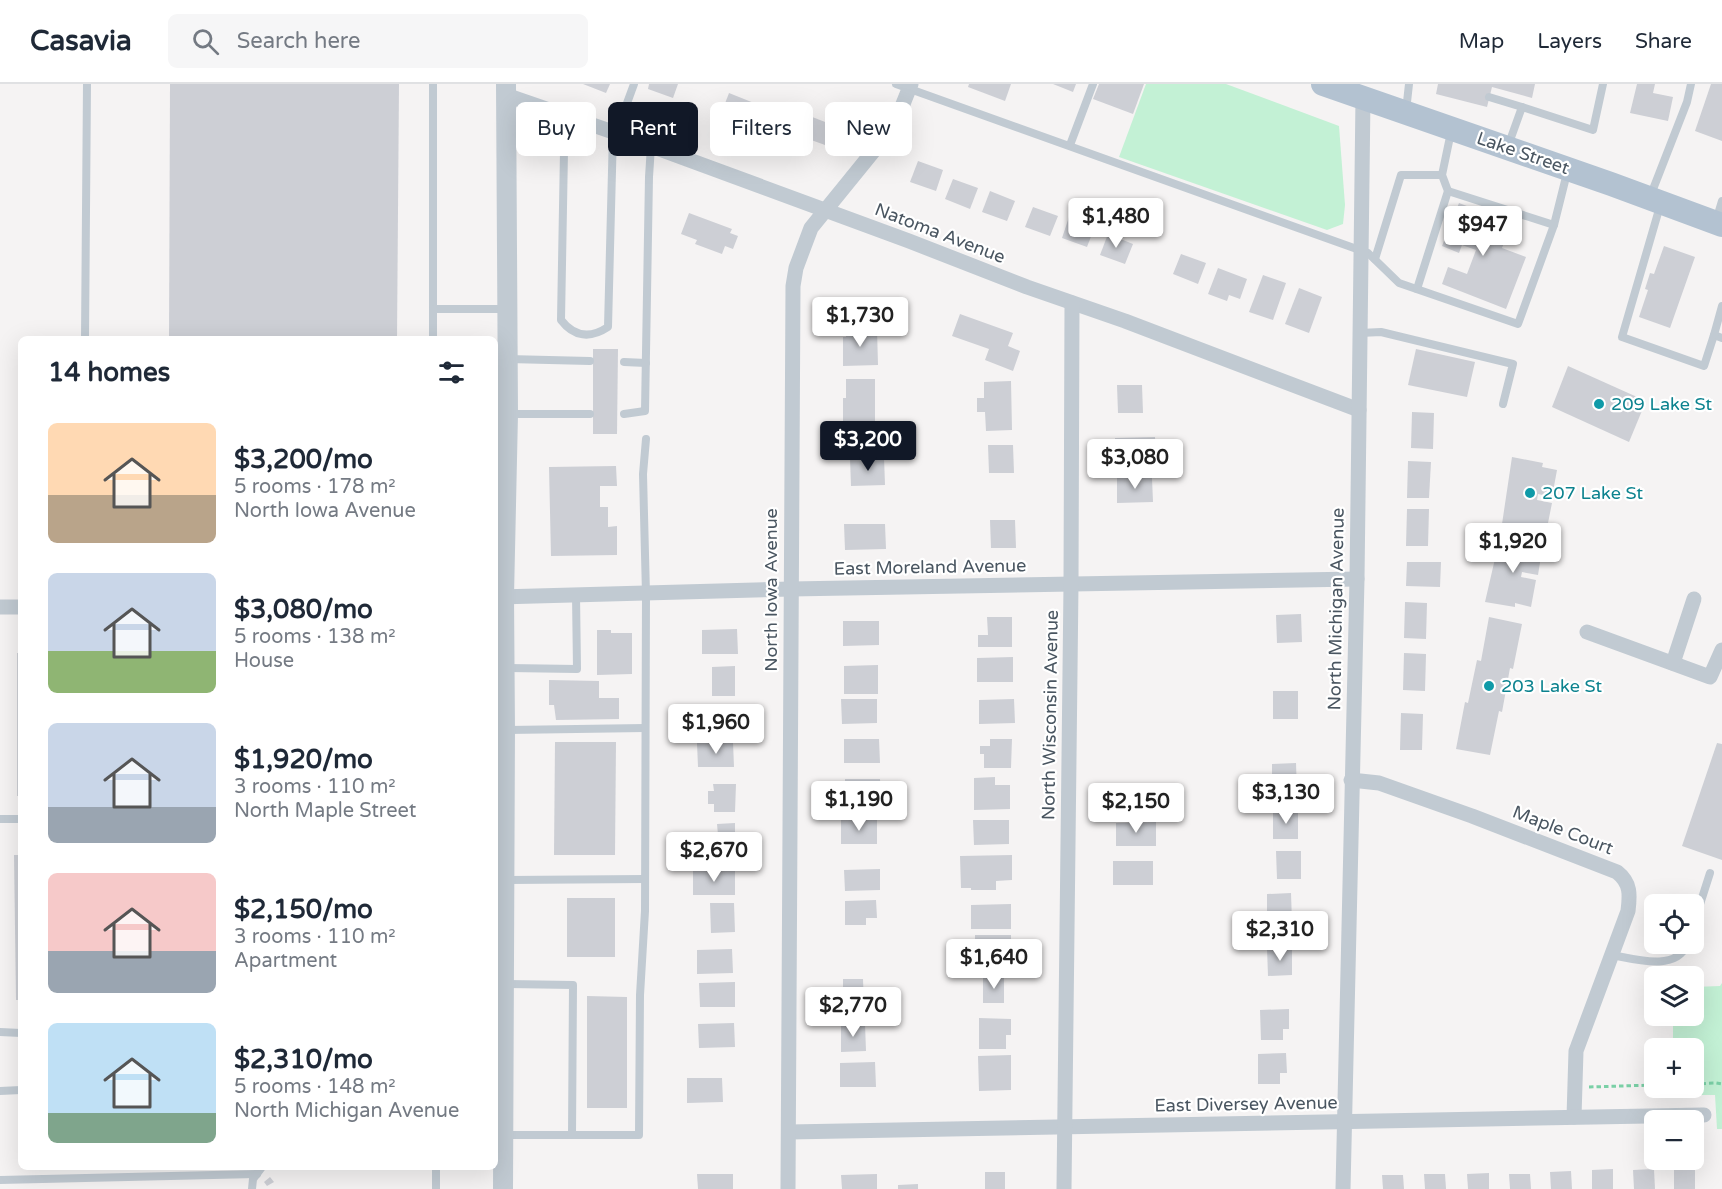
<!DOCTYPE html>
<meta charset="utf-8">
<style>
body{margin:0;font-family:"Varela Round",sans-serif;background:#f6f6f7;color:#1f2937;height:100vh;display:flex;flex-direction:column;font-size:22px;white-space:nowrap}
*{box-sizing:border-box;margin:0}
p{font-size:20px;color:#747a83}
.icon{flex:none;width:33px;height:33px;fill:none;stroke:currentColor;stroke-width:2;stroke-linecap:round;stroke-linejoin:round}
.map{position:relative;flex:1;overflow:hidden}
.side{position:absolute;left:18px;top:252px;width:480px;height:834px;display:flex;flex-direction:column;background:#fff;border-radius:9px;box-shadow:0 6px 24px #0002}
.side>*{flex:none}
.banner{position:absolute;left:516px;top:18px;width:570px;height:54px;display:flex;gap:12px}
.fabs{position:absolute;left:1644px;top:810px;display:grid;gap:12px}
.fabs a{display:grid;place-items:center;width:60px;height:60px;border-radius:9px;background:#fff;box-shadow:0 6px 24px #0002;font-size:30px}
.price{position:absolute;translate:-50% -51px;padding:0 14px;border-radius:6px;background:#fff;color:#222;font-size:20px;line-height:39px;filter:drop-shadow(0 2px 3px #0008)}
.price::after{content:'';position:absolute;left:50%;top:36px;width:18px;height:14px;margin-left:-9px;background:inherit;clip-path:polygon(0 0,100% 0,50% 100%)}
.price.selected{background:#111827;color:#fff}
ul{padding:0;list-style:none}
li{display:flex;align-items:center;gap:18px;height:150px;padding:0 30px}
li span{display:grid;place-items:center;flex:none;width:168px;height:120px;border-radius:9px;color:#555}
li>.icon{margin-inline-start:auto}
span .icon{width:72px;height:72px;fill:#fffc;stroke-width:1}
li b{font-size:26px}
h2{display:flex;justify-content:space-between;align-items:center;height:72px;padding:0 30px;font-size:26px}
.chip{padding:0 21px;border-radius:9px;background:#fff;box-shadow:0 6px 24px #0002;font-size:21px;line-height:54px}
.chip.selected{background:#111827;color:#fff}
header{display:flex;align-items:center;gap:36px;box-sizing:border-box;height:84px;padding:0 30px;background:#fff;border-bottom:2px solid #e0e1e3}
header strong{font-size:28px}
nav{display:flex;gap:33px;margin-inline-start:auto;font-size:21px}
.search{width:420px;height:54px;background:#f6f6f7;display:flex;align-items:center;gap:15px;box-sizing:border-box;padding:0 21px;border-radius:9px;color:#747a83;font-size:22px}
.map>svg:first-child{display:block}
.green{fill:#c3f1d5}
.building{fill:#cdcfd5}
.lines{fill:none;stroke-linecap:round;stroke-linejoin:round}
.path{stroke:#7ad0a6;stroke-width:3;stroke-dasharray:4.5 3;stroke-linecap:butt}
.service{stroke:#c1cad2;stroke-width:8}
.minor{stroke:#c1cad2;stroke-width:15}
.tertiary{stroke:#c1cad2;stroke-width:20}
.primary{stroke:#b3c2d1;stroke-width:24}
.culture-dot{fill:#0f9aa8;stroke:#fff;stroke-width:2}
.labels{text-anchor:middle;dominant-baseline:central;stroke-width:4.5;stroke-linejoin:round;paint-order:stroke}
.street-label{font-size:18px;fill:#4a5661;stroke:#fff}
.culture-label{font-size:18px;fill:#0d838f;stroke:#fff;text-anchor:start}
</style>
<header>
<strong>Casavia</strong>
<div class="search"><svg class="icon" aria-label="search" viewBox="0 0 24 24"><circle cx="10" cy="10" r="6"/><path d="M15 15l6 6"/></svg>Search here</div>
<nav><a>Map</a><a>Layers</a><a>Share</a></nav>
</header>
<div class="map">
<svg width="1722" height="1105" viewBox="0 0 1722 1105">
<rect width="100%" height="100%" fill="#f5f3f3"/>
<g class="green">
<path d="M1146,0H1226L1339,42L1345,121L1343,140L1327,146L1119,73Z"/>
<path d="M1722,899V1045H1717L1715,1011H1674V1004H1694V964H1673V932H1694V903L1720,902Z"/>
</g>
<g class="building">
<path d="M170,0H399L397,255H169Z"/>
<path d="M583,0H610L606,9Z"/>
<path d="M649,0H678L673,14L648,5Z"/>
<path d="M969,0H1011L1005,17L968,3Z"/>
<path d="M1053,0H1076L1073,8Z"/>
<path d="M1099,0H1144L1133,30L1093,15Z"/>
<path d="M1438,0H1535L1532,14L1492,3L1487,23L1436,10Z"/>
<path d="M1637,0H1655L1653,9L1673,13L1668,37L1630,29Z"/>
<path d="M1711,0H1722V57L1695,47Z"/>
<path d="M729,9L754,19L746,39L721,30Z"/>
<path d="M771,26L797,36L789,56L764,47Z"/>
<path d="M807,31L833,41L825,61L800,52Z"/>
<path d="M918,77L943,86L936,107L910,98Z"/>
<path d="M953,95L978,104L970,125L945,115Z"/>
<path d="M990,107L1015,117L1007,137L982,128Z"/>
<path d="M1459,119L1511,139L1502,164L1526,173L1506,225L1442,200L1448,183L1467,190L1476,166L1462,161L1459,169L1442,162Z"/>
<path d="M1033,123L1058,132L1050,152L1025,143Z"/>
<path d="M689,129L732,145L730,149L738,152L733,165L725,162L722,170L695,160L697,156L681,150Z"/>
<path d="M1069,133L1095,142L1087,163L1062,154Z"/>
<path d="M1108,150L1133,160L1125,180L1100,171Z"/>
<path d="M1664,162L1695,173L1670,244L1639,233L1648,206L1645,205L1650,189L1654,190Z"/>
<path d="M1181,170L1206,179L1198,200L1173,190Z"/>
<path d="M1218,184L1247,195L1240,215L1229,211L1227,217L1208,210Z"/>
<path d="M1263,191L1286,199L1273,236L1249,228Z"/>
<path d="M1299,204L1322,213L1309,249L1285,240Z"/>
<path d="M960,230L1013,249L1008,262L1020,267L1013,287L985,276L989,265L952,252Z"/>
<path d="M845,245H877L878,281L843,282V253H846Z"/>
<path d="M593,265H618L617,350H593Z"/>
<path d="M1416,265L1475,278L1467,313L1408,301Z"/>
<path d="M1568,282L1646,317L1629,358L1552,323Z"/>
<path d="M846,295H875V338H843V314H846Z"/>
<path d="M1011,297L1012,346L986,347L985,328H977V314H984V298Z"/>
<path d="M1117,301H1142L1143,329H1118Z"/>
<path d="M1412,328L1434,329L1433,365L1411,364Z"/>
<path d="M1155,353L1156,377L1115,378V354Z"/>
<path d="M988,361H1013L1014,389H989Z"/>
<path d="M884,373L885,401L851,402L850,374Z"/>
<path d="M1512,373L1543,379L1542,383L1557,386L1552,413L1538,410L1537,416L1552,419L1547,444L1533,441L1532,445L1502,440Z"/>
<path d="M1408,377L1431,378L1429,414H1407Z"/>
<path d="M616,382L617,402H600V423H608V443L617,442V471L551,472L549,383Z"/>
<path d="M1117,394H1152L1153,418L1117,419Z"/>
<path d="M1407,425H1429L1428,462H1406Z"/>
<path d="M990,436H1015L1016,464H991Z"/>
<path d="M844,440H885L886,465L845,466Z"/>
<path d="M1500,453L1528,459V463L1542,466L1538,491L1522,488L1521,493L1536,496L1531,523L1515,519V523L1485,518Z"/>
<path d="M1407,478H1441L1440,503L1406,502Z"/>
<path d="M1405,518L1427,519L1426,555L1404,554Z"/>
<path d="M1301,530L1302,558L1277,559L1276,531Z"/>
<path d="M987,533H1012V563H978V551H988Z"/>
<path d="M1489,533L1522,540L1513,585L1510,584L1502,628L1499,627L1490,671L1456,665L1465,618L1468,619L1477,576L1481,577Z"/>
<path d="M843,537H879V561L843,562Z"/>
<path d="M737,545L738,570H702V546Z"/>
<path d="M597,546H611V549H632V590L597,591Z"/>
<rect x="17" y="569" width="4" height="143"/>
<path d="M1404,569L1426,570L1425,607L1403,606Z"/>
<path d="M1013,573V598H977V574Z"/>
<path d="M878,581V610H844V582Z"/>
<path d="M735,582V612H712V583Z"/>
<path d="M549,596L599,597V614H619V635L556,636L554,621H549Z"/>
<rect x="1273" y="607" width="25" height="28"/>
<path d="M841,615H877V639L842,640Z"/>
<path d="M1014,615L1015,639L979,640V616Z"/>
<path d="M1401,629L1423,630L1422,666H1400Z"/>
<path d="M695,630H731L732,654L696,655Z"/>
<path d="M844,655H879L880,679H844Z"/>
<path d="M990,655H1012L1011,684H984V670H980V662H990Z"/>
<path d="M555,658H616L615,771H554Z"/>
<path d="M733,658L734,683H698L697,659Z"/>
<path d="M1717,659L1722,660V776L1682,762Z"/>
<path d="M1296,679L1297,708H1272V680Z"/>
<path d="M995,693V701H1010V725L974,726V694Z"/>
<path d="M845,695H880L881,720H845Z"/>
<path d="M713,700H736L735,728H714V720H708V707H714Z"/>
<path d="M1298,726V755H1273V727Z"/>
<path d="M877,735V760H841V736Z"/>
<path d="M973,736H1009V760L974,761Z"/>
<path d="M1156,738V762H1116V739Z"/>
<path d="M735,739V752H731L732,771L694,772L691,762L693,751H718L717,740Z"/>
<path d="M1276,767H1301V795H1277Z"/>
<path d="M14,771H21V916H16Z"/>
<path d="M1012,771V796L996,797V806H971V804H961L960,772Z"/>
<rect x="1113" y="777" width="40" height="24"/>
<path d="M880,785V806L845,807L844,786Z"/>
<path d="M735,786V811H693V787Z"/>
<path d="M1291,809L1292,838H1267V810Z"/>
<rect x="567" y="814" width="48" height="59"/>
<path d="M876,816L877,834H866V841H845V817Z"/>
<path d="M710,819H734L735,848L711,849Z"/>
<path d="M1011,820V845H971V821Z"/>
<path d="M975,851H1011V875L975,876Z"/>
<path d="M1267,864H1292V891L1268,892Z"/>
<path d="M732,865L733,889L697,890V866Z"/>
<rect x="983" y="893" width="21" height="26"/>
<path d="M843,895H863L864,921H843Z"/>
<path d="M735,898V923H700L699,899Z"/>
<path d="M587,912L627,913V1024H587Z"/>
<path d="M1289,925V945H1283V956H1261L1260,926Z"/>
<path d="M979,934L1011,935V951H1006V965H979Z"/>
<path d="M734,939L735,963L699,964L698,940Z"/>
<path d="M841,940H865L866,967L841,968Z"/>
<path d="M1286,969L1287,989H1280V1000H1258V970Z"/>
<path d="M1011,971V1006L979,1007L978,972Z"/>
<path d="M875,978L876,1003H840V979Z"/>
<path d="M687,994H722L723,1018L687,1019Z"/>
<path d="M1695,1084V1105H1674V1085Z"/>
<path d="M1613,1085V1105H1592V1086Z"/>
<path d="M1654,1085L1655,1105H1634L1633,1086Z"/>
<path d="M1571,1087L1572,1105H1551L1550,1088Z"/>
<rect x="985" y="1088" width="20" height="17"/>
<path d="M1489,1089V1105H1468L1467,1090Z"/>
<path d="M697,1090H733V1105H698Z"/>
<path d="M877,1090V1105H842L841,1091Z"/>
<path d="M1424,1090H1445L1446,1105H1425Z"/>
<path d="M1509,1090H1530L1531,1105H1510Z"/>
<path d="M1382,1091H1403L1404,1105H1383Z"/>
<path d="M270,1093L274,1098L267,1102L264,1098Z"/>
<path d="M918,1100V1105H898V1101Z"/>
</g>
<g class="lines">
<g class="path">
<path d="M1694,1000L1716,999L1722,1000"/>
<path d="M1589,1003L1654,1001"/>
</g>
<g class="service">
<path d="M433,0V225H506"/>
<path d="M896,0L1368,169L1399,199L1518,240L1554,141L1567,89"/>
<path d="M1489,13L1522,23"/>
<path d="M1406,27L1409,0"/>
<path d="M570,33L564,67L561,236C574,253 590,255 608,243L613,48"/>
<path d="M616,49L634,0"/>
<path d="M1070,61L1093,0"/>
<path d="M1508,62L1522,23L1593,46L1603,0"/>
<path d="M1448,107L1554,141"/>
<path d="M1650,113L1687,18L1691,0"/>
<path d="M1660,122L1622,253L1704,282L1714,251L1722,254"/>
<path d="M1716,137L1722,117"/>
<path d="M1375,175L1401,91H1442"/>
<path d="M1417,205L1448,107L1442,91L1451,48"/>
<path d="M1360,249L1381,248L1513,280L1503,320"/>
<path d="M1714,251L1722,222"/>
<path d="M85,255L87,0"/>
<path d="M433,255V225"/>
<path d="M508,275L590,277"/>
<path d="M624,278L646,279"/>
<path d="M509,330H590"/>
<path d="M624,330L645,327L649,93L651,62"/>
<path d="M507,584L577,585L576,511"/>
<path d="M507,646L645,644"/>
<path d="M0,735H21"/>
<path d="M506,796L645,795"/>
<path d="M1694,839L1710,789"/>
<path d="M1612,871C1634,875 1677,888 1687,860"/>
<path d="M505,900L573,901L572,1051H505"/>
<path d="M0,948L21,949"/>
<path d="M0,1007L21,1006"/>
<path d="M572,1051H639L640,911L645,827L646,510L643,390L646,355"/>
<path d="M436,1083V1105"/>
<path d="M0,1096L257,1090"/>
<path d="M252,1105L253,1095L262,1083"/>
</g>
<g class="minor">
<path d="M506,11L613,48L909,157L1027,203L1125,237L1359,326"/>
<path d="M495,513L791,505L1357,495"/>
<path d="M0,523H21"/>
<path d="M1587,548L1710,593L1722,566"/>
<path d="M1673,579L1694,515"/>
<path d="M1351,696L1379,699L1472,732L1617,788C1631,799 1630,811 1628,827L1576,967L1574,1033"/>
<path d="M789,1048L1704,1031"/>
<path d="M788,1105L793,202L796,184L811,144L880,59L897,35L911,0"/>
<path d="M1064,1105L1071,501L1072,219"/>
<path d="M1343,1105L1357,495L1363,13"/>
</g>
<path class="tertiary" d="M503,1105L505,646L504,512L508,330L506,0"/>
<path class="primary" d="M1323,0L1611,100L1722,141"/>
</g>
<g class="culture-dot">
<circle cx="1599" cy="320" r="6"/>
<circle cx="1530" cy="409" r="6"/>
<circle cx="1489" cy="602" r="6"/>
</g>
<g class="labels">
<g class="street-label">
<text transform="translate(1523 69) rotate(19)">Lake Street</text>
<text transform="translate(940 149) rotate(21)">Natoma Avenue</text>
<text transform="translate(930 483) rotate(-1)">East Moreland Avenue</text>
<text transform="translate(771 506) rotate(-90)">North Iowa Avenue</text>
<text transform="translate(1336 525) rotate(-89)">North Michigan Avenue</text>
<text transform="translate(1050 631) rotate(-89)">North Wisconsin Avenue</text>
<text transform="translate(1563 746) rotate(21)">Maple Court</text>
<text transform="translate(1246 1020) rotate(-1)">East Diversey Avenue</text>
</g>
<g class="culture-label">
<text x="1611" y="320">209 Lake St</text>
<text x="1542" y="409">207 Lake St</text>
<text x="1501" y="602">203 Lake St</text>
</g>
</g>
</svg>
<div class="fabs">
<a><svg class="icon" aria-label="locate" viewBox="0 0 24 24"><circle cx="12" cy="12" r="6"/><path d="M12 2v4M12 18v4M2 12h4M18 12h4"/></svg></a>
<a><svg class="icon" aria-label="layers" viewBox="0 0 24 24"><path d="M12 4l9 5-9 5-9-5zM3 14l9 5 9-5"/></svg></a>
<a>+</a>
<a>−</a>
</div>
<b class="price" style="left:1116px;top:165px">$1,480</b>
<b class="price" style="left:1483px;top:173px">$947</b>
<b class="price" style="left:860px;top:264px">$1,730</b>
<b class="price selected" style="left:868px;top:388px">$3,200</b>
<b class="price" style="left:1135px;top:406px">$3,080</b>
<b class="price" style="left:1513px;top:490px">$1,920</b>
<b class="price" style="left:716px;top:671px">$1,960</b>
<b class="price" style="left:1286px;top:741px">$3,130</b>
<b class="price" style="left:859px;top:748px">$1,190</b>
<b class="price" style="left:1136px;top:750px">$2,150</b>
<b class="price" style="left:714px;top:799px">$2,670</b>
<b class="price" style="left:1280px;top:878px">$2,310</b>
<b class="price" style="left:994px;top:906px">$1,640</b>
<b class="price" style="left:853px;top:954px">$2,770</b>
<div class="banner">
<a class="chip">Buy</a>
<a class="chip selected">Rent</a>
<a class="chip">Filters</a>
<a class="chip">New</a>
</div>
<section class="side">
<h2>14 homes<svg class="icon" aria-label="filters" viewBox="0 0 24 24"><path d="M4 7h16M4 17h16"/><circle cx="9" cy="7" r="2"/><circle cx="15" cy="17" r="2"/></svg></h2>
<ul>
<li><span style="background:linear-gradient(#ffd9b3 60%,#b9a48a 0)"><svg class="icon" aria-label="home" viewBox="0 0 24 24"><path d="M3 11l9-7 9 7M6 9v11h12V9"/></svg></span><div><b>$3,200/mo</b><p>5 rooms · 178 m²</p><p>North Iowa Avenue</p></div></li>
<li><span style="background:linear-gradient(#c9d6e8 65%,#8fb573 0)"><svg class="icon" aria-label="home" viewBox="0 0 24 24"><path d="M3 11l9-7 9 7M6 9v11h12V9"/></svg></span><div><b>$3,080/mo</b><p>5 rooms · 138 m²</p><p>House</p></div></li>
<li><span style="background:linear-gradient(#c9d6e8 70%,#9aa5b1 0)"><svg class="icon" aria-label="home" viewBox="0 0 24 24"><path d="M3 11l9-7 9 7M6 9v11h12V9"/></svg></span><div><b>$1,920/mo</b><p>3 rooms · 110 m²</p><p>North Maple Street</p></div></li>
<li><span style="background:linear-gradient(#f6c9c9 65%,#9aa5b1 0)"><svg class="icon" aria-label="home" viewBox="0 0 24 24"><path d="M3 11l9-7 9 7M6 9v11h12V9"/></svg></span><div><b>$2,150/mo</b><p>3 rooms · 110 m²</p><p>Apartment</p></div></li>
<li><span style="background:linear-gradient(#bfe0f5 75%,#7fa58c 0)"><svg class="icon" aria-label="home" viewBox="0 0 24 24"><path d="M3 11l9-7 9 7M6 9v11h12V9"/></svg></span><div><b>$2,310/mo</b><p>5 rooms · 148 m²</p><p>North Michigan Avenue</p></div></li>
</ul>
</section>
</div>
